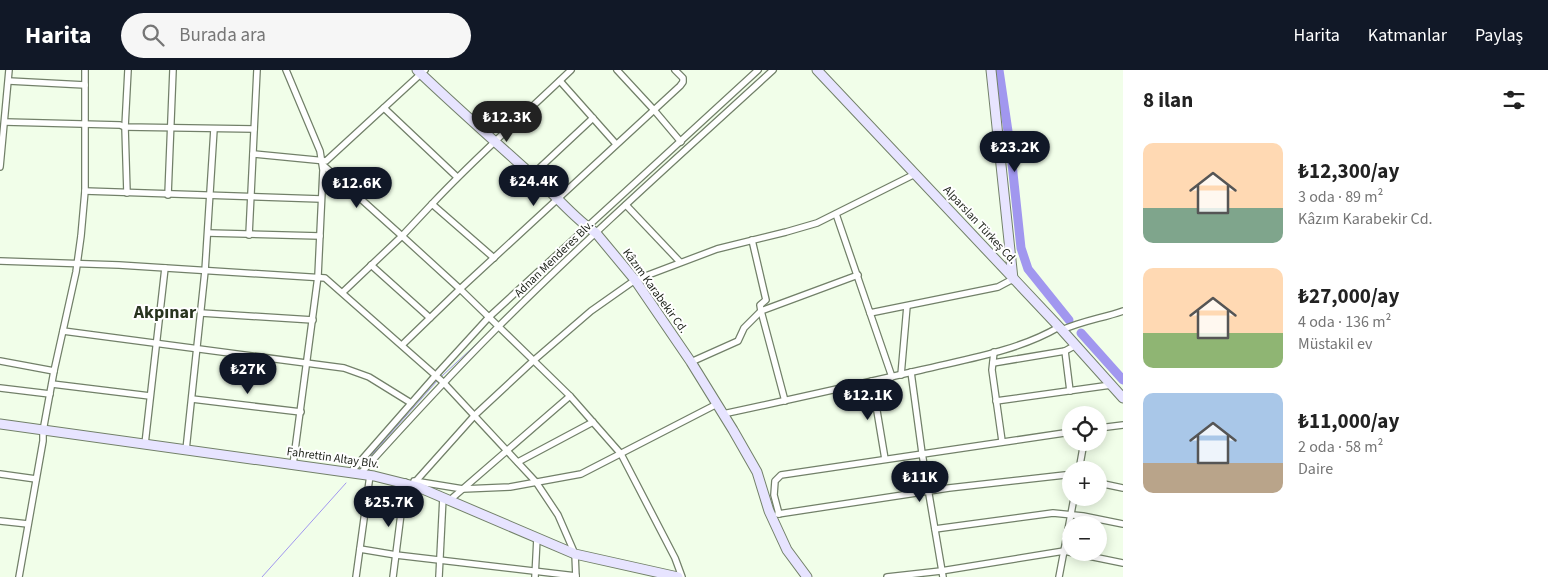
<!DOCTYPE html>
<html lang="tr">
<meta charset="utf-8">
<style>
body{margin:0;font-family:"Source Sans 3",sans-serif;background:#f6f6f6;color:#222;height:100vh;display:flex;flex-direction:column;font-size:19px;white-space:nowrap}
*{box-sizing:border-box;margin:0}
p{font-size:16px;color:#767676}
.icon{flex:none;width:28px;height:28px;fill:none;stroke:currentColor;stroke-width:2;stroke-linecap:round;stroke-linejoin:round}
.map{position:relative;flex:1;overflow:hidden}
.sheet{display:flex;flex-direction:column;background:#fff;width:425px}
.sheet>*{flex:none}
.tools{position:absolute;left:1062px;top:336px;display:grid;gap:10px}
.tools a{display:grid;place-items:center;width:45px;height:45px;border-radius:50%;background:#fff;box-shadow:0 2px 12px #0003;font-size:25px}
.price{position:absolute;translate:-50% -42px;padding:0 11px;border-radius:18px;background:#111827;color:#fff;font-size:16px;line-height:32px;filter:drop-shadow(0 1px 2px #0008)}
.price::after{content:'';position:absolute;left:50%;top:30px;width:15px;height:11px;margin-left:-8px;background:inherit;clip-path:polygon(0 0,100% 0,50% 100%)}
.price.current{background:#222;color:#fff}
ul{padding:0;list-style:none}
li{display:flex;align-items:center;gap:15px;height:125px;padding:0 20px}
li span{display:grid;place-items:center;flex:none;width:140px;height:100px;border-radius:10px;color:#555}
li>.icon{margin-inline-start:auto}
span .icon{width:60px;height:60px;fill:#fffc;stroke-width:1}
li b{font-size:21px}
h2{display:flex;justify-content:space-between;align-items:center;height:60px;padding:0 20px;font-size:21px}
header{display:flex;align-items:center;gap:30px;box-sizing:border-box;height:70px;padding:0 25px;background:#111827;color:#fff}
header strong{font-size:24px}
nav{display:flex;gap:28px;margin-inline-start:auto;font-size:18px}
.search{width:350px;height:45px;background:#f6f6f6;display:flex;align-items:center;gap:12px;box-sizing:border-box;padding:0 18px;border-radius:28px;color:#767676;font-size:19px}
main{display:flex;flex:1;min-height:0}
.map>svg:first-child{display:block}
.lines{fill:none;stroke-linecap:round;stroke-linejoin:round}
.stream{stroke:#a197ef;stroke-width:1}
.river{stroke:#a197ef;stroke-width:9}
.street-casing{stroke:#728069;stroke-width:8}
.secondary-casing{stroke:#728069;stroke-width:11}
.street{stroke:#fff;stroke-width:5.5}
.secondary{stroke:#e7e4ff;stroke-width:9}
.labels{text-anchor:middle;dominant-baseline:central;stroke-width:4;stroke-linejoin:round;paint-order:stroke}
.street-label{font-size:12px;fill:#1c2118;stroke:#fff}
.district-label{font-size:18px;font-weight:bold;fill:#28341f;stroke:#fff}
</style>
<header>
<strong>Harita</strong>
<div class="search"><svg class="icon" aria-label="search" viewBox="0 0 24 24"><circle cx="10" cy="10" r="6"/><path d="M15 15l6 6"/></svg>Burada ara</div>
<nav><a>Harita</a><a>Katmanlar</a><a>Paylaş</a></nav>
</header>
<main>
<div class="map">
<svg width="1123" height="507" viewBox="0 0 1123 507">
<rect width="100%" height="100%" fill="#f1fee9"/>
<g class="lines">
<g class="stream">
<path d="M442,306L484,267"/>
<path d="M367,390L437,311"/>
<path d="M262,507L346,413"/>
</g>
<g class="river">
<path d="M999,0L1010,75L1021,178L1028,199L1069,250"/>
<path d="M1081,263L1123,310"/>
</g>
<defs>
<g id="street">
<path d="M286,0L320,81L323,100L318,206L293,395"/>
<path d="M617,0L654,40L681,72"/>
<path d="M9,11L85,15"/>
<path d="M560,11L616,74"/>
<path d="M384,38L457,107"/>
<path d="M5,52L120,55L125,57L254,59"/>
<path d="M253,84L326,91L425,0"/>
<path d="M323,95L402,166L343,222"/>
<path d="M0,97L9,0"/>
<path d="M532,105L593,48"/>
<path d="M85,121L321,129"/>
<path d="M127,123L125,57L128,0"/>
<path d="M168,125L173,0"/>
<path d="M432,134C476,87 524,45 571,0"/>
<path d="M626,135L680,192"/>
<path d="M836,144L870,243L998,217L1013,209"/>
<path d="M208,163L320,166"/>
<path d="M249,165L257,0"/>
<path d="M752,170L766,230L760,235L761,241L785,331"/>
<path d="M494,188L432,134L402,166L460,219L570,326L621,384L675,488L682,507"/>
<path d="M0,191L119,195L325,208L443,312L536,412L558,445L575,484L576,507"/>
<path d="M371,195L430,248"/>
<path d="M201,243L313,250"/>
<path d="M870,243L892,307"/>
<path d="M1062,260C1082,251 1103,248 1123,241"/>
<path d="M63,261L344,298L369,307L411,333"/>
<path d="M402,275L460,219L680,16L683,12V8L675,0"/>
<path d="M1065,281L1070,321"/>
<path d="M994,282L992,300L1002,371"/>
<path d="M0,291L54,301"/>
<path d="M691,292L738,271L744,258L761,241L858,205"/>
<path d="M993,293L1065,281L1076,275"/>
<path d="M911,302L922,383L943,507"/>
<path d="M901,305L907,236"/>
<path d="M872,311L885,389"/>
<path d="M52,314L150,326"/>
<path d="M0,318L50,324"/>
<path d="M192,329L301,342"/>
<path d="M996,331L1111,315"/>
<path d="M723,344C789,330 855,315 921,300C967,289 1018,281 1059,257"/>
<path d="M1099,358L1123,355"/>
<path d="M145,374L165,198"/>
<path d="M186,380L205,201L214,59"/>
<path d="M518,392L593,352"/>
<path d="M1079,400L1084,372"/>
<path d="M350,403L436,305L489,247L758,0"/>
<path d="M0,404L36,409"/>
<path d="M360,404C405,354 450,305 497,258C586,169 680,85 773,0"/>
<path d="M414,411L463,419L510,417L581,404L717,334"/>
<path d="M416,411L475,345L533,291L591,241L635,210L717,179L786,162L817,153L915,104"/>
<path d="M1099,413L1123,418"/>
<path d="M450,430L570,326"/>
<path d="M778,444L949,418L1065,405L1071,406"/>
<path d="M779,444L774,425L775,411L781,405L1071,362"/>
<path d="M0,451L28,454"/>
<path d="M935,459L1053,443L1083,446L1123,454"/>
<path d="M360,479L396,485L576,506"/>
<path d="M19,507L43,371V361L54,301L76,202L81,166L85,121V0"/>
<path d="M356,507L370,405"/>
<path d="M393,507L405,412"/>
<path d="M439,507L443,427"/>
<path d="M535,507L537,468"/>
<path d="M887,507L941,501L1064,481L1123,493"/>
<path d="M1059,507L1074,428"/>
</g>
<g id="secondary">
<path d="M417,0C458,39 500,76 542,114C560,130 576,150 596,163L635,210L691,292L733,360L757,402L769,441L787,480L807,507"/>
<path d="M817,0L1062,260L1123,328"/>
<path d="M991,0L1013,209"/>
<path d="M0,354L374,406L418,417L575,484L678,507"/>
</g>
</defs>
<use href="#street" class="street-casing"/>
<use href="#secondary" class="secondary-casing"/>
<use href="#street" class="street"/>
<use href="#secondary" class="secondary"/>
</g>
<g class="labels">
<g class="street-label">
<text transform="translate(980 155) rotate(47)">Alparslan Türkeş Cd.</text>
<text transform="translate(554 189) rotate(-44)">Adnan Menderes Blv.</text>
<text transform="translate(655 221) rotate(54)">Kâzım Karabekir Cd.</text>
<text transform="translate(333 388) rotate(8)">Fahrettin Altay Blv.</text>
</g>
<g class="district-label">
<text x="165" y="242">Akpınar</text>
</g>
</g>
</svg>
<div class="tools">
<a><svg class="icon" aria-label="locate" viewBox="0 0 24 24"><circle cx="12" cy="12" r="6"/><path d="M12 2v4M12 18v4M2 12h4M18 12h4"/></svg></a>
<a>+</a>
<a>−</a>
</div>
<b class="price current" style="left:507px;top:73px">₺12.3K</b>
<b class="price" style="left:1015px;top:103px">₺23.2K</b>
<b class="price" style="left:534px;top:137px">₺24.4K</b>
<b class="price" style="left:357px;top:139px">₺12.6K</b>
<b class="price" style="left:248px;top:325px">₺27K</b>
<b class="price" style="left:868px;top:351px">₺12.1K</b>
<b class="price" style="left:920px;top:433px">₺11K</b>
<b class="price" style="left:389px;top:458px">₺25.7K</b>
</div>
<section class="sheet">
<h2>8 ilan<svg class="icon" aria-label="filters" viewBox="0 0 24 24"><path d="M4 7h16M4 17h16"/><circle cx="9" cy="7" r="2"/><circle cx="15" cy="17" r="2"/></svg></h2>
<ul>
<li><span style="background:linear-gradient(#ffd9b3 65%,#7fa58c 0)"><svg class="icon" aria-label="home" viewBox="0 0 24 24"><path d="M3 11l9-7 9 7M6 9v11h12V9"/></svg></span><div><b>₺12,300/ay</b><p>3 oda · 89 m²</p><p>Kâzım Karabekir Cd.</p></div></li>
<li><span style="background:linear-gradient(#ffd9b3 65%,#8fb573 0)"><svg class="icon" aria-label="home" viewBox="0 0 24 24"><path d="M3 11l9-7 9 7M6 9v11h12V9"/></svg></span><div><b>₺27,000/ay</b><p>4 oda · 136 m²</p><p>Müstakil ev</p></div></li>
<li><span style="background:linear-gradient(#a9c7e8 70%,#b9a48a 0)"><svg class="icon" aria-label="home" viewBox="0 0 24 24"><path d="M3 11l9-7 9 7M6 9v11h12V9"/></svg></span><div><b>₺11,000/ay</b><p>2 oda · 58 m²</p><p>Daire</p></div></li>
</ul>
</section>
</main>
